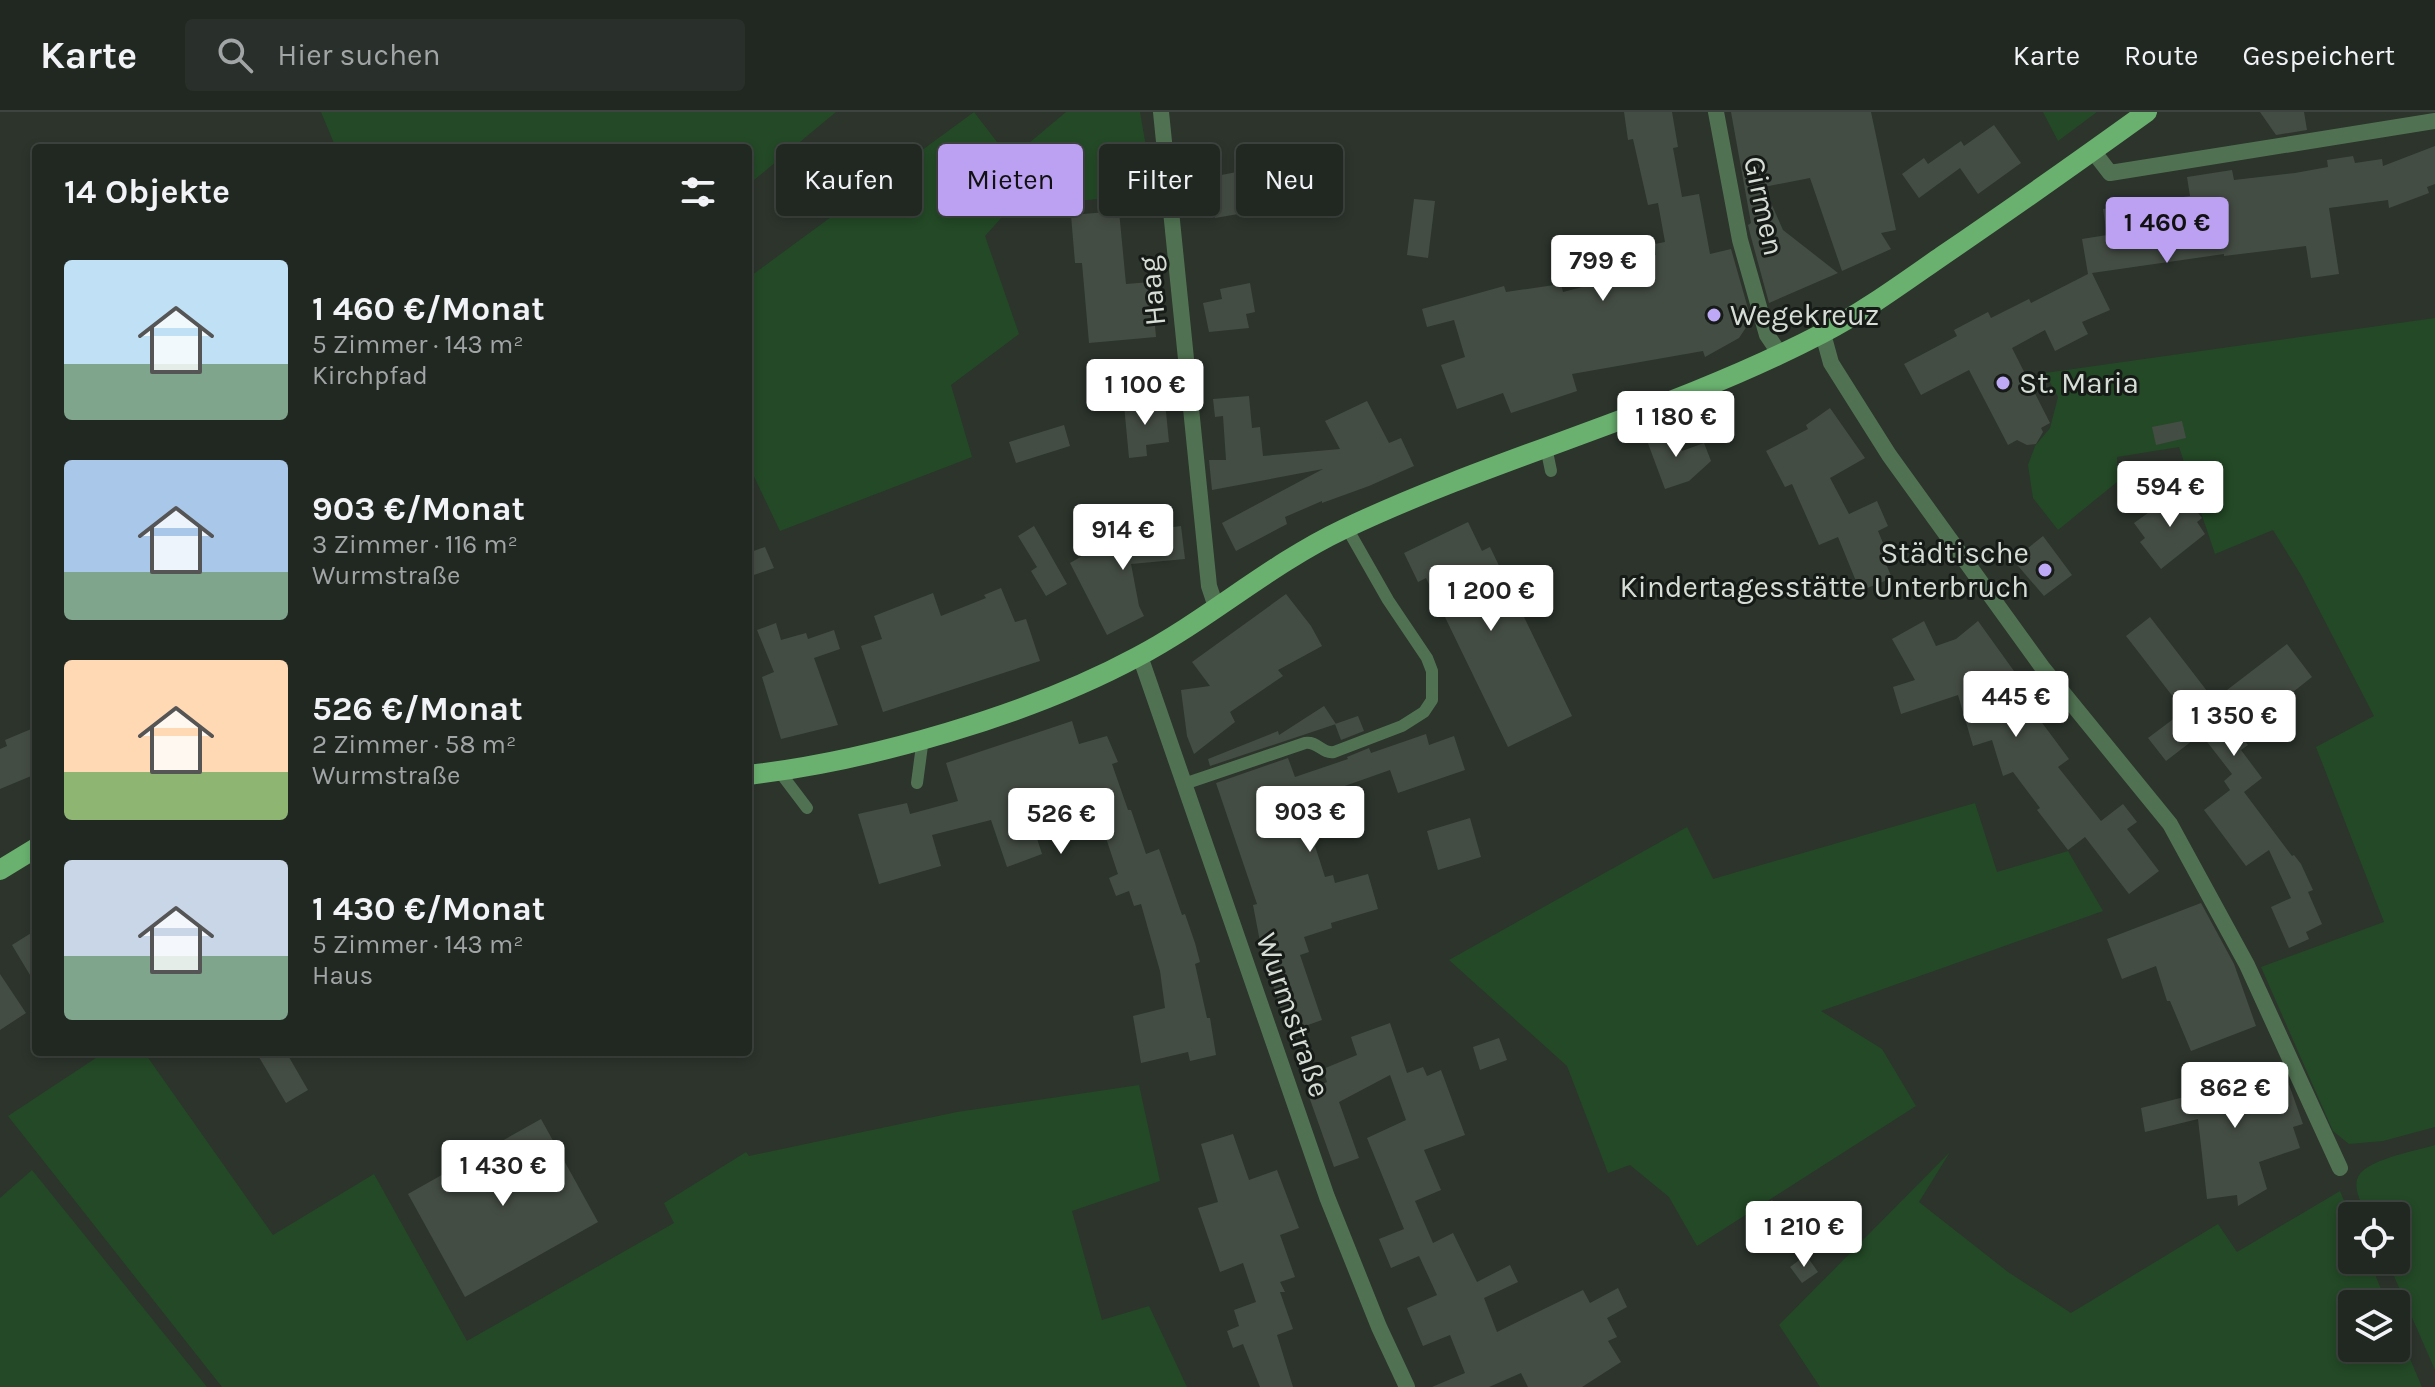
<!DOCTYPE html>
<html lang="de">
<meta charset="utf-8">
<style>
body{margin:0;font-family:Karla,sans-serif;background:#292f2a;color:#f1f3f6;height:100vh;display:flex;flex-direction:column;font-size:30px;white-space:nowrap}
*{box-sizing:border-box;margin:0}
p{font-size:26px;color:#a2a5a5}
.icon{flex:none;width:44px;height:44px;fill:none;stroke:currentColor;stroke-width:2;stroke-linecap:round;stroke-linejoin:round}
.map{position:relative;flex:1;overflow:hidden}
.drawer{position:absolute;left:32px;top:32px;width:720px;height:912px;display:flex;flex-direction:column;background:#212721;border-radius:8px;box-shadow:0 4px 12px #0003,0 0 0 2px #3e443f}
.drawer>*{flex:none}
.guide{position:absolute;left:776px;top:32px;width:760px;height:72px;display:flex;gap:16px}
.controls{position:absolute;left:2338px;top:1090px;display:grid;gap:16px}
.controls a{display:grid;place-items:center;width:72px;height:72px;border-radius:8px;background:#212721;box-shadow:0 4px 12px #0003,0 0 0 2px #3e443f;font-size:40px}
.price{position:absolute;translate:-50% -68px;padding:0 18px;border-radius:8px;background:#fff;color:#222;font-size:26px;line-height:52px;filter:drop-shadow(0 2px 4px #0008)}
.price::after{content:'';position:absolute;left:50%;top:48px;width:24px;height:18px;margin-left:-12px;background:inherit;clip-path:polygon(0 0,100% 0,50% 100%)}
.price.on{background:#bca0f2;color:#111}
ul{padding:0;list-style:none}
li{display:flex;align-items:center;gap:24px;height:200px;padding:0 32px}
li span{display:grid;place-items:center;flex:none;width:224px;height:160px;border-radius:8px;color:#555}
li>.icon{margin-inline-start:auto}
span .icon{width:96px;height:96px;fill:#fffc;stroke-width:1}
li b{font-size:34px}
h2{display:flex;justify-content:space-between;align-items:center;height:96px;padding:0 32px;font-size:34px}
.tag{padding:0 28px;border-radius:8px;background:#212721;box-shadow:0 4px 12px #0003,0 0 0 2px #3e443f;font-size:28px;line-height:72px}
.tag.on{background:#bca0f2;color:#111}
header{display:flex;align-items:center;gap:48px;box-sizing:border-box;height:112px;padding:0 40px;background:#212721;border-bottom:2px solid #3e443f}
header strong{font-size:38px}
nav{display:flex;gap:44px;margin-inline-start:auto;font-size:28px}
.search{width:560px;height:72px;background:#292f2a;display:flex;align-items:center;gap:20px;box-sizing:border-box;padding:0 28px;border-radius:8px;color:#a2a5a5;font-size:30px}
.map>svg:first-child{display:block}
.green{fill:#234926}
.building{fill:#444d44}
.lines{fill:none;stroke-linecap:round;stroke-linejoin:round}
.service{stroke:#507252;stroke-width:12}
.minor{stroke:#507252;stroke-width:16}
.primary{stroke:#6ab16f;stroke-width:20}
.poi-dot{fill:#bda9f5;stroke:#171b17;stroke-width:3}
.labels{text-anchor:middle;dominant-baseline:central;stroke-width:6;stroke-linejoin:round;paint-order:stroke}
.street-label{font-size:30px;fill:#d6dcd6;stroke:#171b17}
.poi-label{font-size:30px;fill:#d6dcd6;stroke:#171b17;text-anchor:start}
</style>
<header>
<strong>Karte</strong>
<div class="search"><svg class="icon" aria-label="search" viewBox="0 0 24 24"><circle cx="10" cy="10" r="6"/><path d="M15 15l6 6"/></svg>Hier suchen</div>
<nav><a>Karte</a><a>Route</a><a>Gespeichert</a></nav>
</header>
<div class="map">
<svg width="2435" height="1275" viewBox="0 0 2435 1275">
<rect width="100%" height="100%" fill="#2c342c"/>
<g class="green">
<path d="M321,0H836L748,73V36H336Z"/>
<path d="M974,0L1010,47L1066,0H1140L1154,81L1010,96L985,124L1019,222L951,273L972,345L780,419L748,352V166Z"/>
<path d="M2043,0H2097L2058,29Z"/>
<path d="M2435,206V1015L2383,1029L2349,1032L2333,1019L2261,855L2384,810L2316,635L2374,604L2301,463L2273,418L2215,442L2179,335L2117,345V370L2058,418L2033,386L2028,353L2035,334L2050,316L2058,285L2045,261Z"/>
<path d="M1975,691L1997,760L2068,739L2103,799L1821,899L1882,937L1916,994L1697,1134L1669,1085L1630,1053L1608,1061L1567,954L1449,848L1687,715L1713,767Z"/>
<path d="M105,940H144L273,1123L374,1062L467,1229L674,1111L664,1091L746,1040L749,1044L957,1000L1139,973L1160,1069L1072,1099L1102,1208L1149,1194L1187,1275H222L8,1004Z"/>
<path d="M2435,1033V1258L2387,1148H2396V1104H2367C2363,1094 2354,1080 2357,1068C2361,1048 2416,1039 2435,1033Z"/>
<path d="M1950,1040L1919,1090L2008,1160L2071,1201L2218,1112L2237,1140L2340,1079L2352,1108V1148H2369L2387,1192H2352V1236H2396V1214L2422,1275H1820L1779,1213Z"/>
<path d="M32,1058L207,1275H0V1086Z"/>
</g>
<g class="building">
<path d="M1624,0H1672L1678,35L1673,36L1682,85L1699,82L1710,142L1731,137L1749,200L1747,214L1739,226L1705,245L1703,239L1572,262L1577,279L1511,301L1503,281L1457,297L1441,253L1465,245L1454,208L1427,215L1422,197L1504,174L1506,180L1561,172L1563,180L1625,164L1621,150L1656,143L1655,132L1665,130L1658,91L1648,93L1633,27L1628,28Z"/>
<path d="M1731,0H1871L1896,118L1881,121L1891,137L1842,159L1810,66L1764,75L1783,118L1838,161L1769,191L1751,125L1748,113L1751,111Z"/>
<path d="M2260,0H2304L2307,18L2276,23Z"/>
<path d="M1994,13L2021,51L1978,82L1960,56L1919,86L1902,62L1924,46L1928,52L1961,29L1964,34Z"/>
<path d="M2435,34V72L2427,75L2429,81L2389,96L2388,88L2329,96L2339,162L2311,166L2306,134L2224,144V142L2092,161L2110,198L2082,210L2088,222L2055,239L2045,218L2012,236L2050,311L2041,316L2043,320L2036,332L2027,333L2017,328L2008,333L1969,258L1921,283L1904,252L1957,224L1954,218L1988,200L1991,206L2029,187L2031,191L2088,162L2082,127L2107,123L2103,97L2190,84L2187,65L2232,58L2234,68L2295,61L2328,55L2327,48L2353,44L2355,51L2382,47L2383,54Z"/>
<path d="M1242,59L1250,100L1215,106L1210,79L1214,78L1211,65Z"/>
<path d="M1414,87L1435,89L1428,146L1407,143Z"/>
<path d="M1119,99L1126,172L1151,170L1156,225L1089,231L1082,151H1075L1071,103Z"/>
<path d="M1250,171L1255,200L1246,202L1249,216L1209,220L1203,191L1222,187L1220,177Z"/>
<path d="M1138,260L1140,284L1124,292L1120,264Z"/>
<path d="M1249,284L1252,316L1260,315L1263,344L1340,337L1325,309L1367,289L1389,331L1401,326L1414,354L1369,374L1322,391V389L1285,405L1287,412L1236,439L1222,411L1323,357L1212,378L1209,348H1226L1223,304L1215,305L1213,287Z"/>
<path d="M1165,290L1169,330L1146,333L1147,344L1129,346L1124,293Z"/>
<path d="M1830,296L1865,346L1830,366L1849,402L1877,389L1888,414L1878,419L1891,450L1886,452L1892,466L1860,479L1838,425L1819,433L1792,372L1785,375L1766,339L1808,317L1806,313Z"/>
<path d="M2182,309L2186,326L2156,333L2152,315Z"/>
<path d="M1064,313L1070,334L1016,351L1009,330Z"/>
<path d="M1673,316L1682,339L1704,331L1711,349L1689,369L1665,377L1646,326Z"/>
<path d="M2180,378L2202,406L2197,410L2205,422L2161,457L2140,430L2145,426L2134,411Z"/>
<path d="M1468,410L1482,439L1490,435L1572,604L1508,635L1426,466L1418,470L1404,441Z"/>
<path d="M1034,414L1067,472L1046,484L1031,459L1037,455L1018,424Z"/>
<path d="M1181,414L1185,447L1131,452L1139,494L1144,504L1107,523L1070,451L1098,435L1097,425Z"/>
<path d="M2043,424L2072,463L2044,484L2013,448Z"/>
<path d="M765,435L774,456L748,465V441Z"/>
<path d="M1001,476L1015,510L1026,507L1040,549L883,600L861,534L882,527L874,504L933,481L941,504L986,486L984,483Z"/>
<path d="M1286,482L1311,514L1322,534L1278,558L1283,564L1230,600L1235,610L1194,642L1187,624L1181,578L1210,574L1192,550Z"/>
<path d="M2150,505L2214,588L2287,532L2312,565L2274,595L2266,585L2231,611L2248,633L2241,638L2262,666L2244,680L2292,744L2294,743L2301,752L2313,778L2308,780L2322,812L2306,820L2309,827L2289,836L2271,795L2291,786L2269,738L2246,754L2204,698L2230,678L2224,669L2232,662L2201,622L2166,649L2148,626L2184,599L2126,524Z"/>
<path d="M1924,509L1936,534L1956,527L1978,509L2019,566L2021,565L2048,602L2040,608L2069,647L2058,655L2101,709L2123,692L2137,710L2127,717L2159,759L2129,782L2085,725L2068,738L2037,698L2040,696L2013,660L2003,664L1992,628L1973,634L1958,583L1901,602L1893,575L1915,568L1892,527Z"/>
<path d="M776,511L781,528L806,521L808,527L834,518L840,537L814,546L838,613L781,627L762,565L774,560L757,518Z"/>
<path d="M1324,594L1336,612L1210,654L1208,647L1278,619L1279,623Z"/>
<path d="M1358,604L1364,619L1341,628L1335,612Z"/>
<path d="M1072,609L1079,632L1107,624L1118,650L1112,652L1128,698H1131L1146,742L1159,737L1182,803L1185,802L1195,831L1200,850L1195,852L1207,906H1210L1216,943L1190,949L1188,940L1141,951L1133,904L1165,896L1160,859L1141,792L1134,794L1129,779L1116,784L1109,766L1118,762L1093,687L1042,705L1044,710L1033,714L1042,742L1007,755L991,708L932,723L941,754L879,772L858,702L907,691L910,702L958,689L946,651Z"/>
<path d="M36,615V662L0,677V637L7,634L5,628Z"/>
<path d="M1426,622L1429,633L1454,624L1465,658L1398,681L1390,658L1308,687L1320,725L1315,734L1325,765L1333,763L1335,771L1368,762L1378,797L1331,811L1332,816L1304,825L1309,840L1300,843L1322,908L1288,920L1261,835L1253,793L1257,792L1216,671L1288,646L1295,665L1348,647L1347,645L1369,636L1371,641Z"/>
<path d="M1470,706L1481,745L1438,758L1427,719Z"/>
<path d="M2201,791L2234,852L2256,914L2191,939L2170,889H2167L2156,854L2122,867L2107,827Z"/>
<path d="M36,818V873L12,833Z"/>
<path d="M0,862L26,901L0,918Z"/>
<path d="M1390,911L1407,961L1423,955L1427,964L1441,958L1465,1023L1424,1038L1441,1078L1415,1089L1433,1131L1453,1121L1477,1170L1510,1153L1518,1170L1484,1186L1497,1220L1583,1178L1590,1191L1618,1176L1627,1195L1607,1206L1617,1225L1608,1229L1621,1250L1582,1275H1528L1521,1261L1489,1275H1432L1465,1261L1450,1223L1423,1234L1407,1196L1437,1183L1419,1144L1391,1156L1379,1127L1404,1117L1367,1026L1406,1008L1390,963L1339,990L1359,1046L1334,1055L1307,979L1327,970L1323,957L1357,943L1351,925Z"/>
<path d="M1499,926L1507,948L1480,958L1473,935Z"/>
<path d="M256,940H286L308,978L286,991Z"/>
<path d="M2286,964L2303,1012L2293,1015L2300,1036L2259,1050L2267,1077L2238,1094L2237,1083L2207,1087L2198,1007L2145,1020L2141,996L2196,982L2195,972Z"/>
<path d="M541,1007L598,1110L465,1185L408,1082Z"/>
<path d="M1233,1022L1249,1068L1277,1058L1299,1116L1280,1123L1295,1165L1280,1170L1285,1180H1280L1293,1217L1277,1223L1293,1275H1260L1243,1232L1233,1236L1227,1219L1239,1214L1234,1198L1256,1190L1243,1151L1220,1160L1198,1096L1218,1090L1201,1032Z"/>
<path d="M1772,1088L1792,1111L1767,1134L1752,1119L1750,1104Z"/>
<path d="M1806,1143L1818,1160L1802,1171L1790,1155Z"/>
</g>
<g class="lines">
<g class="service">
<path d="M1546,335L1551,359"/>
<path d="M779,659L807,696"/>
<path d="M917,671L923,626"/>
<path d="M1184,672L1305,631C1318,629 1322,642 1334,640L1402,614L1424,600L1432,588V559L1427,546L1388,488L1347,416"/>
</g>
<g class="minor">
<path d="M1161,0L1209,474L1216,495"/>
<path d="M1716,0L1740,128L1767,223L1780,242"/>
<path d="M2093,39L2110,61L2435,9"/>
<path d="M1823,222L1831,251L1889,343L2042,555L2170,712L2247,853L2340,1056"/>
<path d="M1140,544L1327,1085L1379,1215L1407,1275"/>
</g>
<g class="primary">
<path d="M748,663C870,649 1029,603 1137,545C1209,507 1270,452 1344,417C1500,343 1670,301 1823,221C1865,199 1903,171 1942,144C2011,97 2079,49 2147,0"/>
<path d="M0,758L36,736"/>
</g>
</g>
<g class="poi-dot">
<circle cx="1714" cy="203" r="8"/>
<circle cx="2003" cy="271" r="8"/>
<circle cx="2045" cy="458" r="8"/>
</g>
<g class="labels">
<g class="street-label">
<text transform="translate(1764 94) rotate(78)">Girmen</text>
<text transform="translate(1152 179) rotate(-96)">Haag</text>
<text transform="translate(1293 903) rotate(71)">Wurmstraße</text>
</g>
<g class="poi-label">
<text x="1730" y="203">Wegekreuz</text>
<text x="2019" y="271">St. Maria</text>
<text x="2029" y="441" text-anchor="end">Städtische<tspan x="2029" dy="34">Kindertagesstätte Unterbruch</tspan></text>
</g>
</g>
</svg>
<div class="controls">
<a><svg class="icon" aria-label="locate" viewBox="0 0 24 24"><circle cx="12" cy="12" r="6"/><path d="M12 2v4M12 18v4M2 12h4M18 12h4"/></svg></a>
<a><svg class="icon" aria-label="layers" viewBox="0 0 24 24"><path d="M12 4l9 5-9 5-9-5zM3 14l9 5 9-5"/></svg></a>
</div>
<b class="price on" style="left:2167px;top:153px">1 460 €</b>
<b class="price" style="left:1603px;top:191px">799 €</b>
<b class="price" style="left:1145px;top:315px">1 100 €</b>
<b class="price" style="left:1676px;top:347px">1 180 €</b>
<b class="price" style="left:2170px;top:417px">594 €</b>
<b class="price" style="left:1123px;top:460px">914 €</b>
<b class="price" style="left:1491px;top:521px">1 200 €</b>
<b class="price" style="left:2016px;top:627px">445 €</b>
<b class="price" style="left:2234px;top:646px">1 350 €</b>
<b class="price" style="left:1310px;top:742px">903 €</b>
<b class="price" style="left:1061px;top:744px">526 €</b>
<b class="price" style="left:2235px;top:1018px">862 €</b>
<b class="price" style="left:503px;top:1096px">1 430 €</b>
<b class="price" style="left:1804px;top:1157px">1 210 €</b>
<div class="guide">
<a class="tag">Kaufen</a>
<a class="tag on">Mieten</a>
<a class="tag">Filter</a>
<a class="tag">Neu</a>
</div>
<section class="drawer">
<h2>14 Objekte<svg class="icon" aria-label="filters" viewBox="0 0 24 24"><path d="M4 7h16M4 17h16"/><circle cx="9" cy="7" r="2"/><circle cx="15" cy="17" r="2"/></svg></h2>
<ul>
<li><span style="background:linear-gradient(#bfe0f5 65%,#7fa58c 0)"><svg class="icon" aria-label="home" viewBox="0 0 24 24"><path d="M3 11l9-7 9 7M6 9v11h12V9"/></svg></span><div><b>1 460 €/Monat</b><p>5 Zimmer · 143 m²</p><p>Kirchpfad</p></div></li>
<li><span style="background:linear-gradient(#a9c7e8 70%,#7fa58c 0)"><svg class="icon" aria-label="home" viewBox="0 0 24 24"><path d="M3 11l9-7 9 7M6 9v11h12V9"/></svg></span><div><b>903 €/Monat</b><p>3 Zimmer · 116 m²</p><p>Wurmstraße</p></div></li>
<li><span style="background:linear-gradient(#ffd9b3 70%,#8fb573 0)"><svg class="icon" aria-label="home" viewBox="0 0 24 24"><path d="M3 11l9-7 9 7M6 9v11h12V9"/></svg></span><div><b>526 €/Monat</b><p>2 Zimmer · 58 m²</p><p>Wurmstraße</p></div></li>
<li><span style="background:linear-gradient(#c9d6e8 60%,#7fa58c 0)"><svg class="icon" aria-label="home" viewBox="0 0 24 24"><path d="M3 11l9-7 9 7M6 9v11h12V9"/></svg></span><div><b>1 430 €/Monat</b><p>5 Zimmer · 143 m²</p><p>Haus</p></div></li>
</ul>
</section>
</div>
